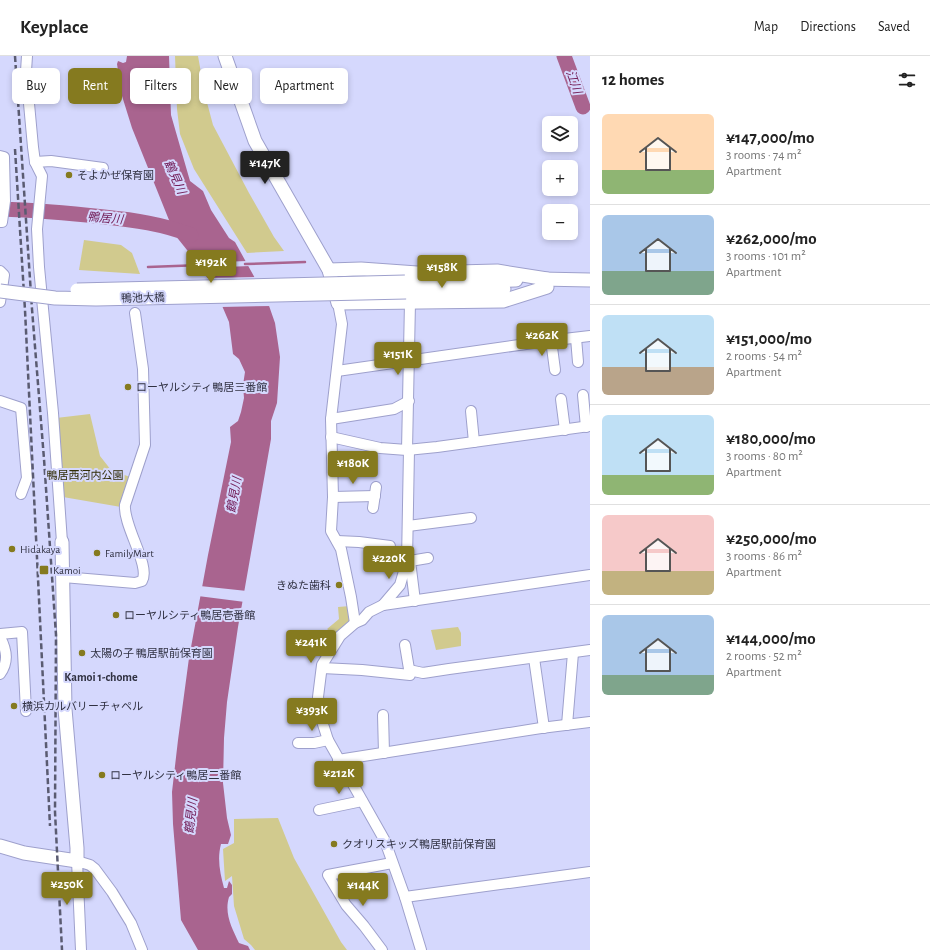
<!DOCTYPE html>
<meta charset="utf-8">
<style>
body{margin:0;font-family:"Alegreya Sans","Noto Sans JP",sans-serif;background:#f2f2f2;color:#222;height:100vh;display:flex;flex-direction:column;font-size:15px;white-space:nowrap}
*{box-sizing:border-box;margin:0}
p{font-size:13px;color:#767676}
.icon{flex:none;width:22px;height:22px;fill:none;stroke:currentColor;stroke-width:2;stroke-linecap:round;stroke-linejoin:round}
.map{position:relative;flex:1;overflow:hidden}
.details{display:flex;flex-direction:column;background:#fff;width:340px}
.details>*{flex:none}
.top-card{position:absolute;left:12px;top:12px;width:380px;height:36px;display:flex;gap:8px}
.tools{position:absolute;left:542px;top:60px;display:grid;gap:8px}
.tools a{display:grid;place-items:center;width:36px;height:36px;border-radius:6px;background:#fff;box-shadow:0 2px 6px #0003;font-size:20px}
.price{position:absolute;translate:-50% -34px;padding:0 9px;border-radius:4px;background:#857a1f;color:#fff;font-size:13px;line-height:26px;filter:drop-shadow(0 1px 2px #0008)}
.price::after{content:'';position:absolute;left:50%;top:24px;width:12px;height:9px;margin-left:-6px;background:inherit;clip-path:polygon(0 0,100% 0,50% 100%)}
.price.active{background:#222;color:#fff}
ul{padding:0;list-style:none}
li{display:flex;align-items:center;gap:12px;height:100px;padding:0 12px}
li+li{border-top:1px solid #e0e0e0}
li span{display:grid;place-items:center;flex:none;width:112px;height:80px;border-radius:6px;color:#555}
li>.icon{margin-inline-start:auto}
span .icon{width:48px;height:48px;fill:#fffc;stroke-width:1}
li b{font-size:17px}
h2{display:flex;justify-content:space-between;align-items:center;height:48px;padding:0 12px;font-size:17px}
.chip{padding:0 14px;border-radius:6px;background:#fff;box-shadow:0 2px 6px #0003;font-size:14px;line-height:36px}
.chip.active{background:#857a1f;color:#fff}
header{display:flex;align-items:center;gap:24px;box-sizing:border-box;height:56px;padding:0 20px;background:#fff;border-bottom:1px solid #e0e0e0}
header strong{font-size:19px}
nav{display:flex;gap:22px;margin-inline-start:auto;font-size:14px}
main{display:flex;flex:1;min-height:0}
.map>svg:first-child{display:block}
.green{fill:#d1ca8e}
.water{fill:#a9648f}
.pier{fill:#d5d8fd}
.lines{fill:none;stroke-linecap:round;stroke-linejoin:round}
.stream{stroke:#a9648f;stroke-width:2.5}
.river{stroke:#a9648f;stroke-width:15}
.minor-casing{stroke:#9ea0cc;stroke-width:12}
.tertiary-casing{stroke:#9ea0cc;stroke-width:15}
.minor{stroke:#fff;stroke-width:10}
.tertiary{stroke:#fff;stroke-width:13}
.rail{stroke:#5a5b71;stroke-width:2.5;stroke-dasharray:6 3;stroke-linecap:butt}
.tertiary-bridge-casing{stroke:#9ea0cc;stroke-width:15;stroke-linecap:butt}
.tertiary-bridge{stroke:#fff;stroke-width:13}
.poi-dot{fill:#857a1f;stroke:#d5d8fd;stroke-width:1.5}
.labels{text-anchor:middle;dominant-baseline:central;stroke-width:4;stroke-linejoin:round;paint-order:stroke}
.poi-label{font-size:11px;fill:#303142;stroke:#d5d8fd;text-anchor:start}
.street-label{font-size:11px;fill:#303142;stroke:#d5d8fd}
.park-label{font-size:11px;fill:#312d07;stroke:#d5d8fd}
.water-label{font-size:12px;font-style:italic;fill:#74205a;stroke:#d5d8fd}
.neighbourhood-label{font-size:12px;font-weight:bold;fill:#303142;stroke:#d5d8fd}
</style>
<header>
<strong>Keyplace</strong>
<nav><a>Map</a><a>Directions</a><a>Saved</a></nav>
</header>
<main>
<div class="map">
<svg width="590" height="894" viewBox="0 0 590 894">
<rect width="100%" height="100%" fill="#d5d8fd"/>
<g class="green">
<path d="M175,0H198L205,39L213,69L249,137L274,181L284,195L247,197L194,113L180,78L177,53Z"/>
<path d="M84,184L121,189L132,197L140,218L79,214Z"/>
<path d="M90,358L100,400L111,414L130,421L121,451L63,441L56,362Z"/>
<path d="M350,550L353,565L337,581L327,573L339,563L338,551Z"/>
<path d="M458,571L461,577V590L436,594L431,574Z"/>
<path d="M278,762L294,802L341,886L347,894H255L251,889L244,883L234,850L232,820L225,825L223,793L234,787V763Z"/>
</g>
<path class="water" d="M127,0H169L171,59L190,125L203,135L211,154L229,182L235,186L267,244L275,267L280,301L277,347L271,365V383L238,571L227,646L224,682L223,727L227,762L231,779L228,788H221C217,803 220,817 224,832H227L229,825L232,829V838L229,841C224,858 232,872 239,887L248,890L250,894H198L181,864L173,768L172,736L178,684L189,602L208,499L231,386L230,371L238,365L241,356L244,342L243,329L245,316L239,303L233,298L229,266L220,245L211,227L195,204L175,179L132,72L122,40L117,8L118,5L123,7L126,6Z"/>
<g class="pier">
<path d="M247,205L250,210L198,212L194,207Z"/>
<path d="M256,221L271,250L221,251L205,222Z"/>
<path d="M200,530L247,535L245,546L198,540Z"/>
</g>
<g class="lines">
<g class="stream">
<path d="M245,208L305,206"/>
<path d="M148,211L202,209"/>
</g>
<g class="river">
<path d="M564,0L583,51"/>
<path d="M0,153C35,154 69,157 104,161C134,164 163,168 191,179"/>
</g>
<defs>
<g id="minor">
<path d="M27,0L26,15L33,91L35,106L42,120L37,173L39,211L53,357L62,486"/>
<path d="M0,100L4,101L5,145L2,166H0"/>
<path d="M35,106L51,105L103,112"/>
<path d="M0,215L4,219L0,246"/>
<path d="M338,247L342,268L331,363L333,441L331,475L341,493L351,541L355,567"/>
<path d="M576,282L578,306"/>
<path d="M551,284L555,314"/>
<path d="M337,315L547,285L590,280"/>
<path d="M583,339L586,371"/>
<path d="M561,343L565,374"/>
<path d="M0,345L21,352L27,422L21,438"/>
<path d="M471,355L474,386"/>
<path d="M331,363L394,353L409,345"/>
<path d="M331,381L380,392L407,394L437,391L590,370"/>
<path d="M407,394L410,246"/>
<path d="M409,394L407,505H410"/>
<path d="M333,441L375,440"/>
<path d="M373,452L376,431"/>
<path d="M408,470L471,462"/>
<path d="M337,485L359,486L390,490"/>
<path d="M63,521L135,527L142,525C151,510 123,470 125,449L145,389L143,313L135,257"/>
<path d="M415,545L410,505L428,502"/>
<path d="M383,549L400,529L407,505"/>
<path d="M0,578L22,576L26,655"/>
<path d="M0,581C7,594 9,606 0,618"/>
<path d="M534,602L544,672"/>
<path d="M322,612L362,614L410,619L405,589"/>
<path d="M409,614L423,617L449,613L590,594"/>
<path d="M383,659L384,697"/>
<path d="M567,669L573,597"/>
<path d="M298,687H314L328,684"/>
<path d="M338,704L541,672L590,666"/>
<path d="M319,754L362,745"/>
<path d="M405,841L590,816"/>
<path d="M81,894L77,805L90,809L95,813L112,836L131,867L142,894"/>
<path d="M382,894L364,870L346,849L328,819L392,807"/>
<path d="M421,894L405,841L385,785L328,684L321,662L318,641L322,609L340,580L355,567L362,564L369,556L383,549L590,519"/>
</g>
<g id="tertiary">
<path d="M225,0L255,85L329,214L338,247L503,245L547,231"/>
<path d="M329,214L361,213L417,217L497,215L547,223"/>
<path d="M540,223L590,224"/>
<path d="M405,226L516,224"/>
<path d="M406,236L504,233"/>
<path d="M0,790L24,797L77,805V792L65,653L62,486"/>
</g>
</defs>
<use href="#minor" class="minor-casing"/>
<use href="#tertiary" class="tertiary-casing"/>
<use href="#minor" class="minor"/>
<use href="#tertiary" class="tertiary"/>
<g class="rail">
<path d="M15,0L32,253L44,403L56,579L55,756L62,894"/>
<path d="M15,93L25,254L50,770"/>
</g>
<defs>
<g id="tertiary-bridge">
<path d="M77,234L405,226"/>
<path d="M0,235L55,242L96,243L406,236"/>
</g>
</defs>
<use href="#tertiary-bridge" class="tertiary-bridge-casing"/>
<use href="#tertiary-bridge" class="tertiary-bridge"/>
</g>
<g class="poi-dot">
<circle cx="69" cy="119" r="4"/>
<circle cx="128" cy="331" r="4"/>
<circle cx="12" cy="493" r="4"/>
<circle cx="97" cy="497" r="4"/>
<rect x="39" y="509" width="10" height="10" rx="2"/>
<circle cx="339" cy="529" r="4"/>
<circle cx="116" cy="559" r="4"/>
<circle cx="82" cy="597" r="4"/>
<circle cx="14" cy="650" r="4"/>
<circle cx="102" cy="719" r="4"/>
<circle cx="334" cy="788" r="4"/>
</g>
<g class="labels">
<g class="poi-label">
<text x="77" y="119">そよかぜ保育園</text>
<text x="136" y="331">ローヤルシティ鴨居三番館</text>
<text x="20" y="493">Hidakaya</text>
<text x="105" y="497">FamilyMart</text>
<text x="53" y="514">Kamoi</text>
<text x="331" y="529" text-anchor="end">きぬた歯科</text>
<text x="124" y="559">ローヤルシティ鴨居壱番館</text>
<text x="90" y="597">太陽の子 鴨居駅前保育園</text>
<text x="22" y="650">横浜カルバリーチャペル</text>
<text x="110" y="719">ローヤルシティ鴨居二番館</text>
<text x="342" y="788">クオリスキッズ鴨居駅前保育園</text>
</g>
<g class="street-label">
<text transform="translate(143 242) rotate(-1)">鴨池大橋</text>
</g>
<g class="park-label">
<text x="85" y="419">鴨居西河内公園</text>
</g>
<g class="water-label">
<text transform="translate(574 26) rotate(70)">江川</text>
<text transform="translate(175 121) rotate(66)">鶴見川</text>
<text transform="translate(105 162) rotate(5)">鴨居川</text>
<text transform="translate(234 439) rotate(-80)">鶴見川</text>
<text transform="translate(191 760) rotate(-84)">鶴見川</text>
</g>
<g class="neighbourhood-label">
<text x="101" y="621">Kamoi 1-chome</text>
</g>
</g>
</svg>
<div class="tools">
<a><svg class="icon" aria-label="layers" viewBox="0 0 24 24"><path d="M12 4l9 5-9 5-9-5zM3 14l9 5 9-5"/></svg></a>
<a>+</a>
<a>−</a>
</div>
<b class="price active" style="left:265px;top:129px">¥147K</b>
<b class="price" style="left:211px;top:228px">¥192K</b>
<b class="price" style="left:442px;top:233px">¥158K</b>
<b class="price" style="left:542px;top:301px">¥262K</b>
<b class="price" style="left:398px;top:320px">¥151K</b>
<b class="price" style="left:353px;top:429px">¥180K</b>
<b class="price" style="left:389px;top:524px">¥220K</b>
<b class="price" style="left:311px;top:608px">¥241K</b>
<b class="price" style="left:312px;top:676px">¥393K</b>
<b class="price" style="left:339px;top:739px">¥212K</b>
<b class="price" style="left:67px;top:850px">¥250K</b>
<b class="price" style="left:363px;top:851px">¥144K</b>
<div class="top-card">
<a class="chip">Buy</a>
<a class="chip active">Rent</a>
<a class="chip">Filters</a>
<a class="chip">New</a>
<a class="chip">Apartment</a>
</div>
</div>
<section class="details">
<h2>12 homes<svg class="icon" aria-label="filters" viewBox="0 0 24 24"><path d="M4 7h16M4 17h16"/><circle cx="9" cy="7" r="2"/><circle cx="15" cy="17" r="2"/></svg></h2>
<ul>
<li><span style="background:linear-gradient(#ffd9b3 70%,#8fb573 0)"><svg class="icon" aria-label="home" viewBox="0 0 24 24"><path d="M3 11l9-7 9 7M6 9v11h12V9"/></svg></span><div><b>¥147,000/mo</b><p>3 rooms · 74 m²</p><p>Apartment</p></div></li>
<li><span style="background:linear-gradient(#a9c7e8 70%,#7fa58c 0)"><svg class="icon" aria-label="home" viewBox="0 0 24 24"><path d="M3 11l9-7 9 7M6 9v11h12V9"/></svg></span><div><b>¥262,000/mo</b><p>3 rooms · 101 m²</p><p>Apartment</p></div></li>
<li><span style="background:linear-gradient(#bfe0f5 65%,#b9a48a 0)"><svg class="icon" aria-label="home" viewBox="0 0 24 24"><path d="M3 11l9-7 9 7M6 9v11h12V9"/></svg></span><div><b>¥151,000/mo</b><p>2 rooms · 54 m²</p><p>Apartment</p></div></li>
<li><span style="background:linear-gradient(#bfe0f5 75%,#8fb573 0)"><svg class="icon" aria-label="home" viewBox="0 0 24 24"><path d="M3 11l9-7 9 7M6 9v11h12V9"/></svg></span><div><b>¥180,000/mo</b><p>3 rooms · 80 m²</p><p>Apartment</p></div></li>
<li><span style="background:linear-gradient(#f6c9c9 70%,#c2b280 0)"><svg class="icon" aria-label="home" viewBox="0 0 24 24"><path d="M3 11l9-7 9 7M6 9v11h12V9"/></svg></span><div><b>¥250,000/mo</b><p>3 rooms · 86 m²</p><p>Apartment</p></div></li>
<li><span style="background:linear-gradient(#a9c7e8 75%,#7fa58c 0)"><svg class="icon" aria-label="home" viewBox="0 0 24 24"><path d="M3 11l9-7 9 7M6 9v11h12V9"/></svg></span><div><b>¥144,000/mo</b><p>2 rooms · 52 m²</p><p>Apartment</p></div></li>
</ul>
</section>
</main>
